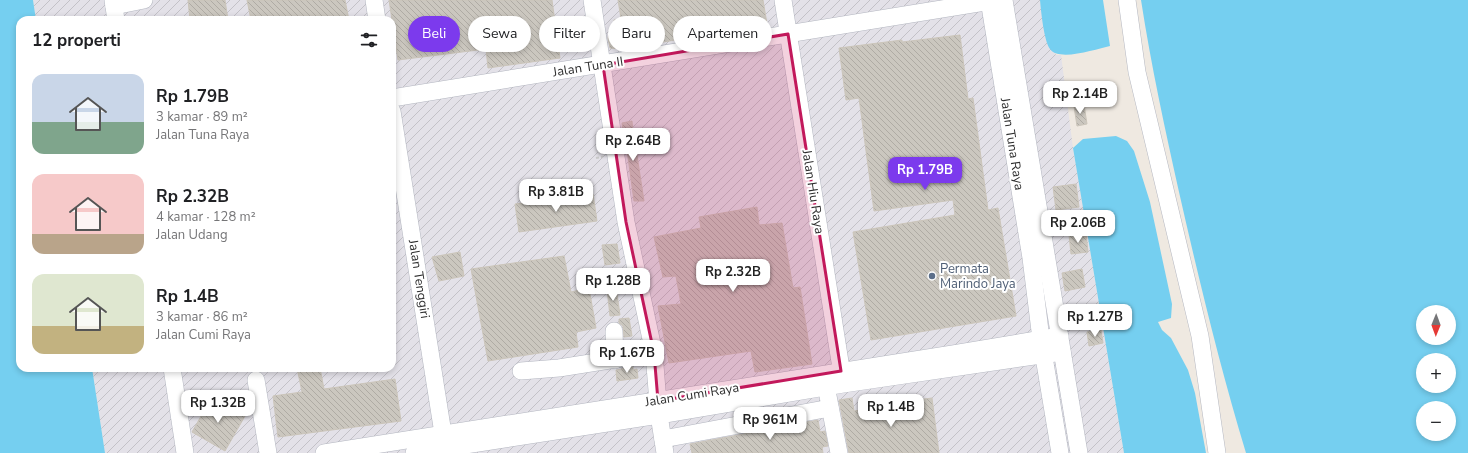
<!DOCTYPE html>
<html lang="id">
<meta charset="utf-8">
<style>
body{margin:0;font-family:"Nunito Sans",sans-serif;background:#f6f6f6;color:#202124;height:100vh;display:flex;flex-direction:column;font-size:15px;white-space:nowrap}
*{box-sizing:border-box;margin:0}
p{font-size:13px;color:#757577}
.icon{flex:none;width:22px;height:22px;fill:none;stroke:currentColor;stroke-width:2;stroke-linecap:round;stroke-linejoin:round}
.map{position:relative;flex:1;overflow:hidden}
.details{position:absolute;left:16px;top:16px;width:380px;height:356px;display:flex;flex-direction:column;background:#fff;border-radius:12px;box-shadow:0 2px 6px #0003}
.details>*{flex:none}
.banner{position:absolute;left:408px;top:16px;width:380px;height:36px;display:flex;gap:8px}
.needle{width:26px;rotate:181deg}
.tools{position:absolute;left:1416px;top:305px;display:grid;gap:8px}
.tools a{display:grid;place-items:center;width:40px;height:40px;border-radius:50%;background:#fff;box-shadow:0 2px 6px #0003;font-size:20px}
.price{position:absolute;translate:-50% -34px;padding:0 9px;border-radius:8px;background:#fff;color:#222;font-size:13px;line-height:26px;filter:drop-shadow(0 1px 2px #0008)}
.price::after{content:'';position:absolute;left:50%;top:24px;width:12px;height:9px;margin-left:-6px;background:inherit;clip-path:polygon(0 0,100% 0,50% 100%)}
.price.on{background:#7c3aed;color:#fff}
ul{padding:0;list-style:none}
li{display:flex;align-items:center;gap:12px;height:100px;padding:0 16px}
li span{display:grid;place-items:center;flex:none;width:112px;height:80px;border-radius:12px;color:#555}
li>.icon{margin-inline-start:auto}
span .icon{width:48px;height:48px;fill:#fffc;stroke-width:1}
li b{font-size:17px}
h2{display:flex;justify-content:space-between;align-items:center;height:48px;padding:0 16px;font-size:17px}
.pill{padding:0 14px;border-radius:18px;background:#fff;box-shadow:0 2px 6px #0003;font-size:14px;line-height:36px}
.pill.on{background:#7c3aed;color:#fff}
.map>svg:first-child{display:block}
.industrial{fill:url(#industrial-furrows)}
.water{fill:#75cff0;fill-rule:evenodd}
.building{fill:url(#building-back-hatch);stroke:#cbc5ba}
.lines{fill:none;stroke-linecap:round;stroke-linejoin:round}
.minor-casing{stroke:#b4b7c1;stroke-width:18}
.path{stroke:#c9c9c9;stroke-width:2;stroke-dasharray:3 2;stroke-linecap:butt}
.minor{stroke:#fff;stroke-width:17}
.marked{fill:#c2185b;fill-opacity:0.2;stroke:#c2185b;stroke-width:3;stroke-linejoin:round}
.service-dot{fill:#5c6f8a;stroke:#fff;stroke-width:1.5}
.labels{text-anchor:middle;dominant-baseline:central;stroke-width:4;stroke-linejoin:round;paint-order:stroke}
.street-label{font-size:13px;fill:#2e2e2e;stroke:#fff}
.service-label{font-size:13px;fill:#4e5e75;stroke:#fff;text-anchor:start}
</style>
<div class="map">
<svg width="1468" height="453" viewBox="0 0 1468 453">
<defs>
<pattern id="industrial-furrows" width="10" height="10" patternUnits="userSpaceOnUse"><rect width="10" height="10" fill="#e3e1e8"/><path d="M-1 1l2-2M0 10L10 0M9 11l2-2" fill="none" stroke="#c3c1c7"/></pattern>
<pattern id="building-back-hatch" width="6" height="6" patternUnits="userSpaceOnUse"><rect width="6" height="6" fill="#cbc7bf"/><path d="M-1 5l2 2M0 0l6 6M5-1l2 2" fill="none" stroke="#afaba4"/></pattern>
</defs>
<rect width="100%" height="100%" fill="#efe9e1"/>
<path class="industrial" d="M33,0H1040L1046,39L1056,55H1061L1073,148L1124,453H105L92,368H392V20H36Z"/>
<g class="water">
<path d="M0,0H33L36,20H20V368H92L105,453H0Z"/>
<path d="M1040,0H1103L1110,46C1096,49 1059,62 1050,49C1044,41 1041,11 1040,0Z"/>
<path d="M1141,0H1468V453H1246C1220,367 1199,280 1179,192C1165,129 1151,65 1141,0ZM1423,312H1449V338H1423ZM1423,360H1449V386H1423ZM1423,408H1449V434H1423Z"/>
<path d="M1116,136L1127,141L1134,151L1150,202L1172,304L1171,318L1158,322L1162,330L1171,338L1188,370L1195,393L1206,453H1124L1073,148L1083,139Z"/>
</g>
<g class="building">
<path d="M188,0H225L228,20H190Z"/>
<path d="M247,0H345L349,20H251Z"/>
<path d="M389,0H552L560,58L488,68L486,49L398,60Z"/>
<path d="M618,0H763L767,24L623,49L610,48L608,38L609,34H616L614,20L621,19Z"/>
<path d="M960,35L968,99L973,98L988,210L998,208L1016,316L871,340L853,232L955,215L953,200L874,211L859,98L846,100L839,48L902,40V42Z"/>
<path d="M1084,105L1087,124L1077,126L1074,106Z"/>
<path d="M632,121L633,134H632L636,149L644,201H634L625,135L624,136L622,123Z"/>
<path d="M1076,184L1079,207L1056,210L1053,187Z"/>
<path d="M593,194L597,221L519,232L515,204Z"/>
<path d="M757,207L759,225L782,223L793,288L800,287L812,364L755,372L751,351L669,363L658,306L681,304L676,276L663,277L654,237L701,228L699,217Z"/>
<path d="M1086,234L1088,252L1071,254L1069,235Z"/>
<path d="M617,244L620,263L605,265L602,245Z"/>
<path d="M460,252L464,276L439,281L432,257Z"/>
<path d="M564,256L571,292L589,288L596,328L576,332L578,347L488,361L471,269Z"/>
<path d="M1082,269L1085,287L1065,291L1062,273Z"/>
<path d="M616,287L620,315L610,316L607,289Z"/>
<path d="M629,318L632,336L624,337L623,326L619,323V319Z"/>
<path d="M1101,330L1103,343L1089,346L1087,332Z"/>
<path d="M633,367V370L637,369L638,378L617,381L616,370Z"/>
<path d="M297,368H320L324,389L395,379L401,421L278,437L273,396L302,392Z"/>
<path d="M212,397L245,416L225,451L192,432Z"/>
<path d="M852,398L854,411L887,406L886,404L932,398L939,453H849L839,400Z"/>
<path d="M818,420L820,432L825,431L828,446L822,447L823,453H692L690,444Z"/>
</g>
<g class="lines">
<defs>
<g id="minor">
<path d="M113,0L116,20"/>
<path d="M374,0L377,20"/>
<path d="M592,0L626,222L654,353L659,415L665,453"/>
<path d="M783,0L843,381"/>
<path d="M989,0L1031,258L1041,339L1060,453"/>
<path d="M1004,0L1079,453"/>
<path d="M1127,0L1137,72L1200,336L1217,453"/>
<path d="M114,6L144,0"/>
<path d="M392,98L997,0"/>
<path d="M392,111L445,446"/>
<path d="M614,331L615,360"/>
<path d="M172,368L185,453"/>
<path d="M521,371L559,368L654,353"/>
<path d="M256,380L268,453"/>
<path d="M828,396L839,453"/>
<path d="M663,439L830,408"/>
<path d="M324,453L953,354L1060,336"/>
<path d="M414,453L659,415L843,384L1062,352"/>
</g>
</defs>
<use href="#minor" class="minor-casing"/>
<path class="path" d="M596,158L603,157"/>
<use href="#minor" class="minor"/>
</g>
<path class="marked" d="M788,34L841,371L658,401L654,353L626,222L603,65Z"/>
<circle class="service-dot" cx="932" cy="276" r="4"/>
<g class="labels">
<g class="street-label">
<text transform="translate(588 67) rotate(-9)">Jalan Tuna II</text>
<text transform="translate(1012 144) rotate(81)">Jalan Tuna Raya</text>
<text transform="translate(813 192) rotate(81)">Jalan Hiu Raya</text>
<text transform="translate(419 279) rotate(81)">Jalan Tenggiri</text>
<text transform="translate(692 395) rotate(-9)">Jalan Cumi Raya</text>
</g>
<g class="service-label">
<text x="940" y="269">Permata<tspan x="940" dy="15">Marindo Jaya</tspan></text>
</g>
</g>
</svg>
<div class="tools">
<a><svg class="needle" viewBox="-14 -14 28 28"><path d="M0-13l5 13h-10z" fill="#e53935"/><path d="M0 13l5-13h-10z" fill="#757577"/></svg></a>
<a>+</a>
<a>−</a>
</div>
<b class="price" style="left:1080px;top:115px">Rp 2.14B</b>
<b class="price" style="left:633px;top:162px">Rp 2.64B</b>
<b class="price on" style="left:925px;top:191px">Rp 1.79B</b>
<b class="price" style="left:556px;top:213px">Rp 3.81B</b>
<b class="price" style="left:1078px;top:244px">Rp 2.06B</b>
<b class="price" style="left:733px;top:293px">Rp 2.32B</b>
<b class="price" style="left:613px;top:302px">Rp 1.28B</b>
<b class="price" style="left:1095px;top:338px">Rp 1.27B</b>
<b class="price" style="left:627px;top:374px">Rp 1.67B</b>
<b class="price" style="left:218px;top:424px">Rp 1.32B</b>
<b class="price" style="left:891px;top:428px">Rp 1.4B</b>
<b class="price" style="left:770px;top:441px">Rp 961M</b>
<div class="banner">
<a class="pill on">Beli</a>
<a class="pill">Sewa</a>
<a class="pill">Filter</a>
<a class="pill">Baru</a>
<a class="pill">Apartemen</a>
</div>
<section class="details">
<h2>12 properti<svg class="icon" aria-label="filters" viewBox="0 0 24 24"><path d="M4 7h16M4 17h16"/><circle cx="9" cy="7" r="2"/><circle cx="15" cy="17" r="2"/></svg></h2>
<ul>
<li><span style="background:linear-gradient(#c9d6e8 60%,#7fa58c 0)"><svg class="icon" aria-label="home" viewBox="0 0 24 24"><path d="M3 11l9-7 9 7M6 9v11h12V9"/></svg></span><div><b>Rp 1.79B</b><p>3 kamar · 89 m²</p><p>Jalan Tuna Raya</p></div></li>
<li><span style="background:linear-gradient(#f6c9c9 75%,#b9a48a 0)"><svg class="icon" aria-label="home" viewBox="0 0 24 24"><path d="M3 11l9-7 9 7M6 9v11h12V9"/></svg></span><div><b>Rp 2.32B</b><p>4 kamar · 128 m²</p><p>Jalan Udang</p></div></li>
<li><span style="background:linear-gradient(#dfe7d0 65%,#c2b280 0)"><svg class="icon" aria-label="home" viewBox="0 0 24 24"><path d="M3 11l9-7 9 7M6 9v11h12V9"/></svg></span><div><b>Rp 1.4B</b><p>3 kamar · 86 m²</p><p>Jalan Cumi Raya</p></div></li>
</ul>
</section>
</div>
